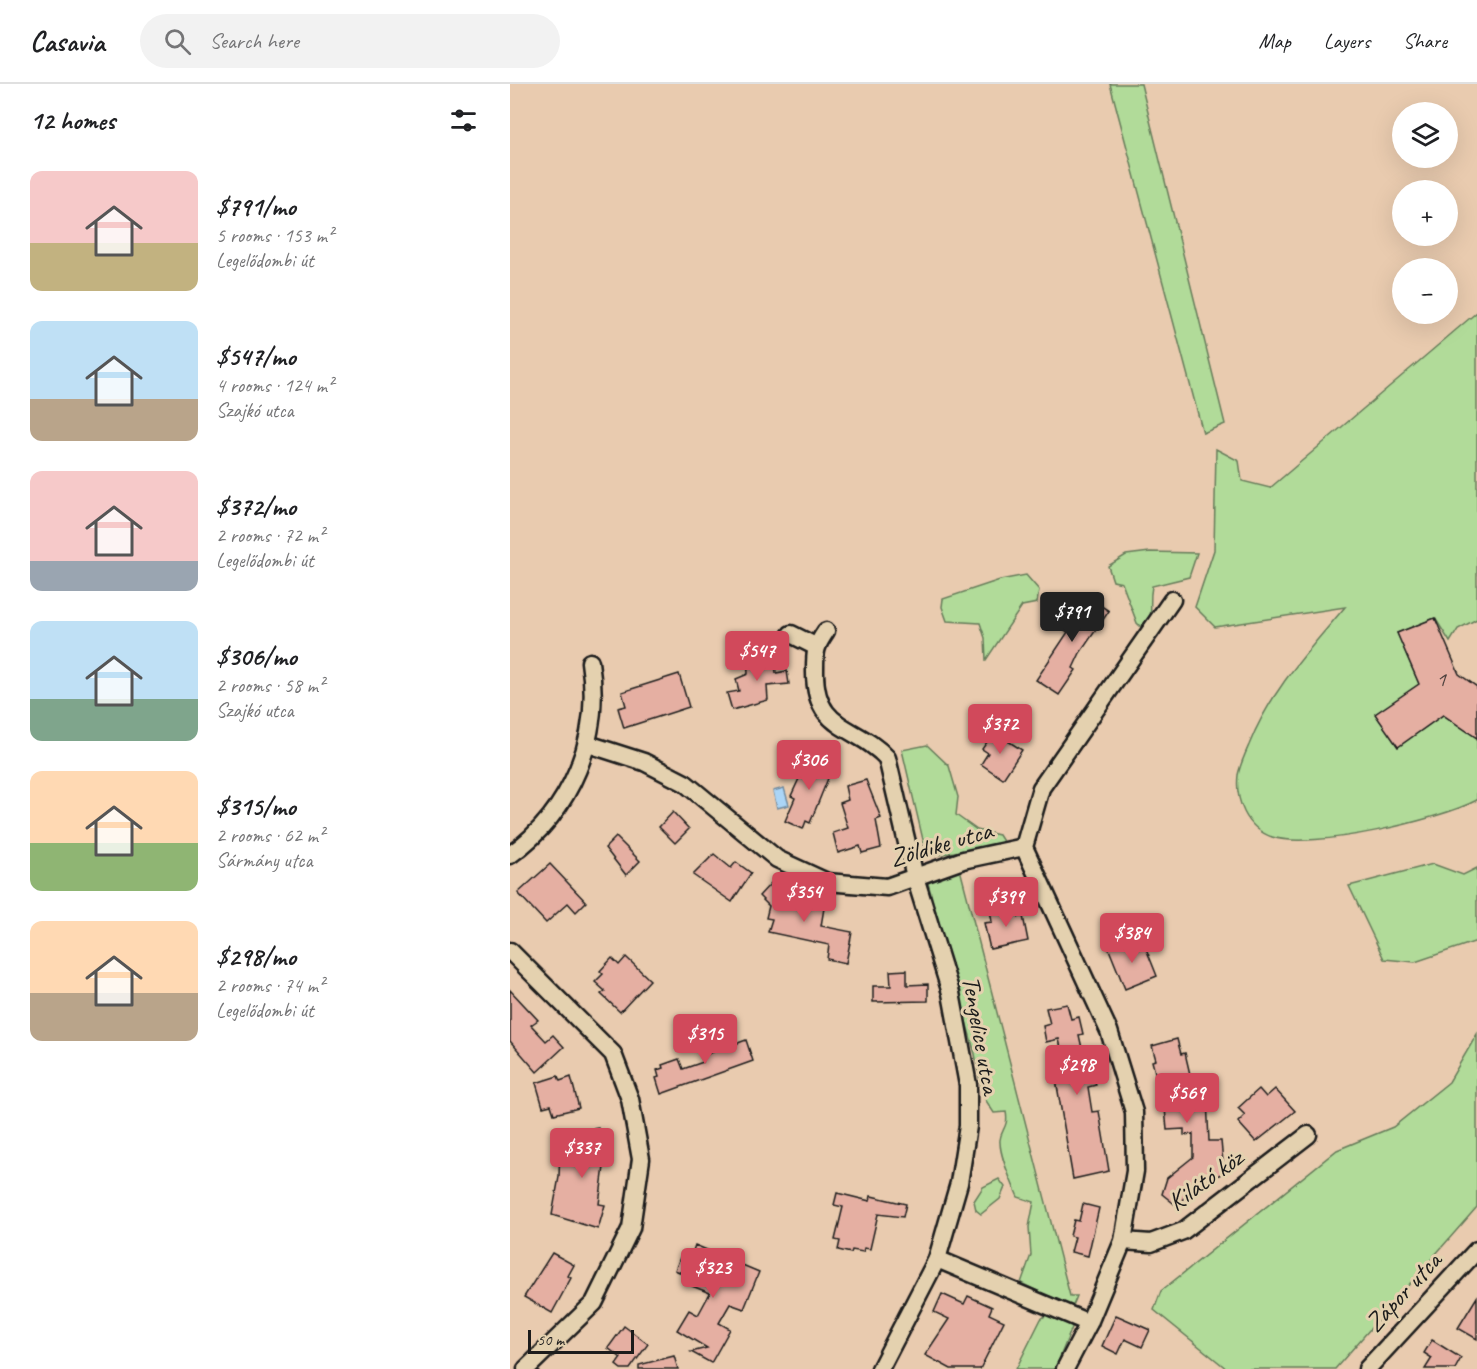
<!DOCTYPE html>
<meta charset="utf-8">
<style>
body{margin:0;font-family:Caveat,sans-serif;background:#f2f2f2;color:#202124;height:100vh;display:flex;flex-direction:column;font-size:22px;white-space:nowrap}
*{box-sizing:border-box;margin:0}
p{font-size:20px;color:#757577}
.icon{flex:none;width:33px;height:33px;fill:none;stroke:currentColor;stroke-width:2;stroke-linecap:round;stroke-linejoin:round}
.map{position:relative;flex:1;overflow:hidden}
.sheet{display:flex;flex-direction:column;background:#fff;width:510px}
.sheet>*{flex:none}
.fabs{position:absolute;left:882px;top:18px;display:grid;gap:12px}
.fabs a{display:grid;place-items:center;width:66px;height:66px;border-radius:50%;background:#fff;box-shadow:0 6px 24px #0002;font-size:30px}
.scale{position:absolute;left:18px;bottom:15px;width:106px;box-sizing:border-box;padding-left:6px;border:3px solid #1c1c1c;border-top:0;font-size:16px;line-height:21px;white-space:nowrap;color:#1c1c1c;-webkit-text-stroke:4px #e4d1af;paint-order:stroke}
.price{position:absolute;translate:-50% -51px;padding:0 14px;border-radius:6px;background:#d1495b;color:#fff;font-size:20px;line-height:39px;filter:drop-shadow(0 2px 3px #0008)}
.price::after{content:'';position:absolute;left:50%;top:36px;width:18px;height:14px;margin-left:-9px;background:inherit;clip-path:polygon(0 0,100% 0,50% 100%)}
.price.active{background:#222;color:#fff}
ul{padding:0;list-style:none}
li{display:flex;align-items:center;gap:18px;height:150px;padding:0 30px}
li span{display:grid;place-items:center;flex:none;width:168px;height:120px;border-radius:12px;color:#555}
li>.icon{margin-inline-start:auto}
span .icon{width:72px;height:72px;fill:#fffc;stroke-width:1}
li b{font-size:26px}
h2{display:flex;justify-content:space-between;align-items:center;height:72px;padding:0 30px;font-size:26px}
header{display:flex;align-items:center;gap:36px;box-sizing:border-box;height:84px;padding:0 30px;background:#fff;border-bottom:2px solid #e0e0e0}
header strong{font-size:28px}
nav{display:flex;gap:33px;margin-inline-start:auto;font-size:21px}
.search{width:420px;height:54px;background:#f2f2f2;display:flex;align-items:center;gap:15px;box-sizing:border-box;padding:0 21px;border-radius:33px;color:#757577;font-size:22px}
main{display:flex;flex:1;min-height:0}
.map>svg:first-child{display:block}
.green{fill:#b1db99;stroke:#667c5a;stroke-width:1.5}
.water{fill:#abd5f6;stroke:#728b9f;stroke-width:1.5}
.building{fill:#e5afa2;stroke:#1c1c1c;stroke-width:1.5}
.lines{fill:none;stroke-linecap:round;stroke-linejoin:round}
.minor-casing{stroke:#1c1c1c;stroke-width:21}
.minor{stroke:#e4d1af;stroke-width:16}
.labels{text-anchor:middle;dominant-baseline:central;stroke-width:6;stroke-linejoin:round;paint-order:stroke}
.number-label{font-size:22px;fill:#4e413e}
.street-label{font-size:26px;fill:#1c1c1c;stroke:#e4d1af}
</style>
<header>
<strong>Casavia</strong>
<div class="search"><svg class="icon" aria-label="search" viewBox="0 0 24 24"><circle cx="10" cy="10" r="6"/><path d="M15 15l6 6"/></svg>Search here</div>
<nav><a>Map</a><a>Layers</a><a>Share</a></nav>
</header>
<main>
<section class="sheet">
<h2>12 homes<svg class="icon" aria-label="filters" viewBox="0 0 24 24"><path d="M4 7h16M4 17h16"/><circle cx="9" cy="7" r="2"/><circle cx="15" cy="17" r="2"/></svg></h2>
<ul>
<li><span style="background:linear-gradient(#f6c9c9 60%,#c2b280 0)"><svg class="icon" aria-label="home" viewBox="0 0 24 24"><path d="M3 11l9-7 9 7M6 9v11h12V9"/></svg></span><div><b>$791/mo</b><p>5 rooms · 153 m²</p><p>Legelődombi út</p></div></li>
<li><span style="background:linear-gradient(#bfe0f5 65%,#b9a48a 0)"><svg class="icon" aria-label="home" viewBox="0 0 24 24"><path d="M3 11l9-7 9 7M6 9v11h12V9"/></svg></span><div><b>$547/mo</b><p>4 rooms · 124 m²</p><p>Szajkó utca</p></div></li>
<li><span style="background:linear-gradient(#f6c9c9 75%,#9aa5b1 0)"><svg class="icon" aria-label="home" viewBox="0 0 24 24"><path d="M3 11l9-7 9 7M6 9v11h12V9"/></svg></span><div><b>$372/mo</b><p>2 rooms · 72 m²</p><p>Legelődombi út</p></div></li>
<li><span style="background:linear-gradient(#bfe0f5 65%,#7fa58c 0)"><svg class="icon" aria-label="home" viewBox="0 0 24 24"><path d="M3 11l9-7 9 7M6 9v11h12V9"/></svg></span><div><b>$306/mo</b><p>2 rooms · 58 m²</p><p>Szajkó utca</p></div></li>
<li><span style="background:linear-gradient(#ffd9b3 60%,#8fb573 0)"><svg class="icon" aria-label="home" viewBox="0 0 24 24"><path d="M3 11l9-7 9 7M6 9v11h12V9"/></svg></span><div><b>$315/mo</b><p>2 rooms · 62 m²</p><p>Sármány utca</p></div></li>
<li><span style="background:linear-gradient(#ffd9b3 60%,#b9a48a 0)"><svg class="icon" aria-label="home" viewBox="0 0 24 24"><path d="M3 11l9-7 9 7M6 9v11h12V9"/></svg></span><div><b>$298/mo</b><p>2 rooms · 74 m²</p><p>Legelődombi út</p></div></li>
</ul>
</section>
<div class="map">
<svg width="967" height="1285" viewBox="0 0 967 1285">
<rect width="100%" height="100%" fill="#e9cbaf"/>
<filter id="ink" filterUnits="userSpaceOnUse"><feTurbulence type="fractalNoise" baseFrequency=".0167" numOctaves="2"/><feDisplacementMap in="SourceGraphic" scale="12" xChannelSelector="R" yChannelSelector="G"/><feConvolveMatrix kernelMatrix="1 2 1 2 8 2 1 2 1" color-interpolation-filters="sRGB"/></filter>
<g filter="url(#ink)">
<g class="green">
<path d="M600,0H631L715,340L693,349Z"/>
<path d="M967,228V535L948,545L940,558L925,534L887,549L909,600L866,631L888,663L933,631L967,654V716C930,736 802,766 762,753C736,744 725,716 728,691C730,681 735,670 739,661C761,606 798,567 835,523L705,543L685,523L704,466L706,365L729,377L732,397L760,404Z"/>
<path d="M640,468L687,469L679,493L642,502C638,522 645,527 635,547L627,539L612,499L603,497L598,482L616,471Z"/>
<path d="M516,491L529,506L527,519L512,522L476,576L475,554L470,539L437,537L432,523L433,515L490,496Z"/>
<path d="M417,661L439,682L448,713L446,731L467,746L489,751L494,759L417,773L392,666Z"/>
<path d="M923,780L953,791L967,784V857L905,878L874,875L839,802Z"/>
<path d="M450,785L560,1212H567L562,1224L511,1199L521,1171L519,1143L524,1118L508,1113C502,1099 489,1071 490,1056C491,1045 499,1043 496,1028L484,1029L473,1012L465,970L416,792Z"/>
<path d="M967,950V1123L825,1285H717L644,1226L651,1207L827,1066L883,1043L939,998Z"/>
<path d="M489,1095L495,1103L490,1115L471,1130L466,1126L464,1117L473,1103Z"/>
<path d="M541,1228L563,1241L545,1285H506L531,1235Z"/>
</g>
<path class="water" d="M274,704L279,721L267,724L263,707Z"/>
<g class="building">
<path d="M573,510L599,527L570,569L563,584L566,586L549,611L526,596L558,548L550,543Z"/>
<path d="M925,534L949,590L967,603V654L933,631L888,663L865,630L909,600L887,549Z"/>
<path d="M237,571L265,575L266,589L277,587L279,600L257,602L258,616L222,626L217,609L229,607L226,595L238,590Z"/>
<path d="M169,590L179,623L114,644L108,624L116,622L112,608Z"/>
<path d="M484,648L512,666L493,695L471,680L478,669L472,665Z"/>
<path d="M306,669L325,677L300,739L296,737L293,745L275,737L285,714L281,712L294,684L298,686Z"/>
<path d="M356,696L371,734L366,736L371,764L352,769L350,762L328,769L323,749L338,744L330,719L338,716L335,702Z"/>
<path d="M163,728L179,745L165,759L149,743Z"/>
<path d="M106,753L130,777L116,791L95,764Z"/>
<path d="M204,770L221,784L226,778L241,789L222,818L183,791Z"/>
<path d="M40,780L76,818L66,828L58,819L36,839L8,809Z"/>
<path d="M261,799L275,812L289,814L287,819L314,824L311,842L342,848L336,879L317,875L319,861L258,848L262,835L256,834L259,822L249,812Z"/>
<path d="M506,820L509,833L513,832L518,857L480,865L474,839L482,838L480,826Z"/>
<path d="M619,855L624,866L635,862L647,892L615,905L598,863Z"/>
<path d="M116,873L140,896L110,928L91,910L95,907L85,898L93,890L90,887L102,874L109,881Z"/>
<path d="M397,886V901L418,900V917L363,918V902H381L380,887Z"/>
<path d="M0,906L28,936L21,941L36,957L43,951L54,963L27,988L0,957Z"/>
<path d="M557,920L561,935L569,933L573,950L569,951L574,973L578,985L582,984L586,1001L578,1003L582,1028L589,1027L599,1087L563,1095L545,990L551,988L549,979L554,978L549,955L536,958L533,942L540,940L536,924Z"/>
<path d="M216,950L220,962L236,956L243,977L151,1010L146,994L149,993L147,986L153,984L152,981L169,975L173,985L193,978L191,972L203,968L199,956Z"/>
<path d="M667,955L671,970L675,969L686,1016L697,1015L699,1057H711L714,1089L697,1096L683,1111L679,1108L667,1122L652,1110L657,1094L683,1073V1050L674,1051V1045L657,1046L655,1024H664L662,996L648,1000L642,977L646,976L642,962Z"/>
<path d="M48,992L50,997L61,993L69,1024L44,1030L41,1021L33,1023L26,999Z"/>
<path d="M749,1005L756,1013L765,1005L785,1027L746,1058L728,1038L735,1031L728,1024Z"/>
<path d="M88,1044L90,1059L100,1058L101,1082L94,1083L89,1120L95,1121L88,1145L42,1131L49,1093L50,1063L65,1061L64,1048Z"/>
<path d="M327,1109L360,1117L361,1112L396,1120L393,1133L368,1130L360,1165L354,1164L353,1168L342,1166L341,1169L328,1166L330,1157L325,1156L333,1123L324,1121Z"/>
<path d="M573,1120L589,1124L578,1172L561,1168L565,1153L560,1152L564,1136L569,1137Z"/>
<path d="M185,1161L204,1169L200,1180L226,1190L230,1180L249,1188L234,1225L220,1220L209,1239L220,1245L201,1279L181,1268L197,1264L167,1246L179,1226L188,1231L200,1209L182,1202L185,1195L165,1186L171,1171L180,1175Z"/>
<path d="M42,1169L64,1181L58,1192L61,1194L42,1229L14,1213Z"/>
<path d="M432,1210L454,1220L458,1212L482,1223L479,1230L494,1237L470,1285H441L415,1271L439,1235L424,1228Z"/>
<path d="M967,1213V1255L948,1244Z"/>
<path d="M606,1231L640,1246L632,1263L615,1255L608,1270L592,1262Z"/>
<path d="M114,1242L138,1260L120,1285H111L106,1281L111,1274L98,1264Z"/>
<path d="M922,1256L951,1274L945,1285H915L922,1274L914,1269Z"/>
<path d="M164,1272L168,1285H129V1281Z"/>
</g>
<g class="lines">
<defs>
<g id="minor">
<path d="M316,547C305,563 305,567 305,586C304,648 346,640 377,674L405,793L441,909L458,1001V1042L449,1099L427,1175L370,1285"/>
<path d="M281,550L305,562"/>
<path d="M78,660L134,678L175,699L267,775L317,798L377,803L453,776L514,763"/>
<path d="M0,771C62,727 92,652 80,578"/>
<path d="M0,867L103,970L120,1015L131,1075L121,1144L84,1219L16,1285"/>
<path d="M613,1157L641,1159L673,1147L798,1051"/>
<path d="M427,1175L579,1239"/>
<path d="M555,1285L579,1239L613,1157L625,1087L624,1028L599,947L514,763L531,704L662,516"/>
<path d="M857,1285L967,1166"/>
</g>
</defs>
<use href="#minor" class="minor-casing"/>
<use href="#minor" class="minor"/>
</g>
</g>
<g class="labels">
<g class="number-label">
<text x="931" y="595">1</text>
</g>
<g class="street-label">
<text transform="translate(431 760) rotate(-16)">Zöldike utca</text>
<text transform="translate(471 951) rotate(80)">Tengelice utca</text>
<text transform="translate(695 1096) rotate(-36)">Kilátó köz</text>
<text transform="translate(893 1208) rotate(-47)">Zápor utca</text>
</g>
</g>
</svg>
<div class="fabs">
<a><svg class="icon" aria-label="layers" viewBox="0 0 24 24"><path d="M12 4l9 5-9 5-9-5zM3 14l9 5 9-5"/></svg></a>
<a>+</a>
<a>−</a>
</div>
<div class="scale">50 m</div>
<b class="price active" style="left:562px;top:559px">$791</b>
<b class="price" style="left:247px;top:598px">$547</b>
<b class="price" style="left:490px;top:671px">$372</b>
<b class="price" style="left:299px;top:707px">$306</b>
<b class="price" style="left:294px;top:839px">$354</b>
<b class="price" style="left:496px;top:844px">$399</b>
<b class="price" style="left:622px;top:880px">$384</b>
<b class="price" style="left:195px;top:981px">$315</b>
<b class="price" style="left:567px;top:1012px">$298</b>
<b class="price" style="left:677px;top:1040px">$569</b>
<b class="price" style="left:72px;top:1095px">$337</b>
<b class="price" style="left:203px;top:1215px">$323</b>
</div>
</main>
